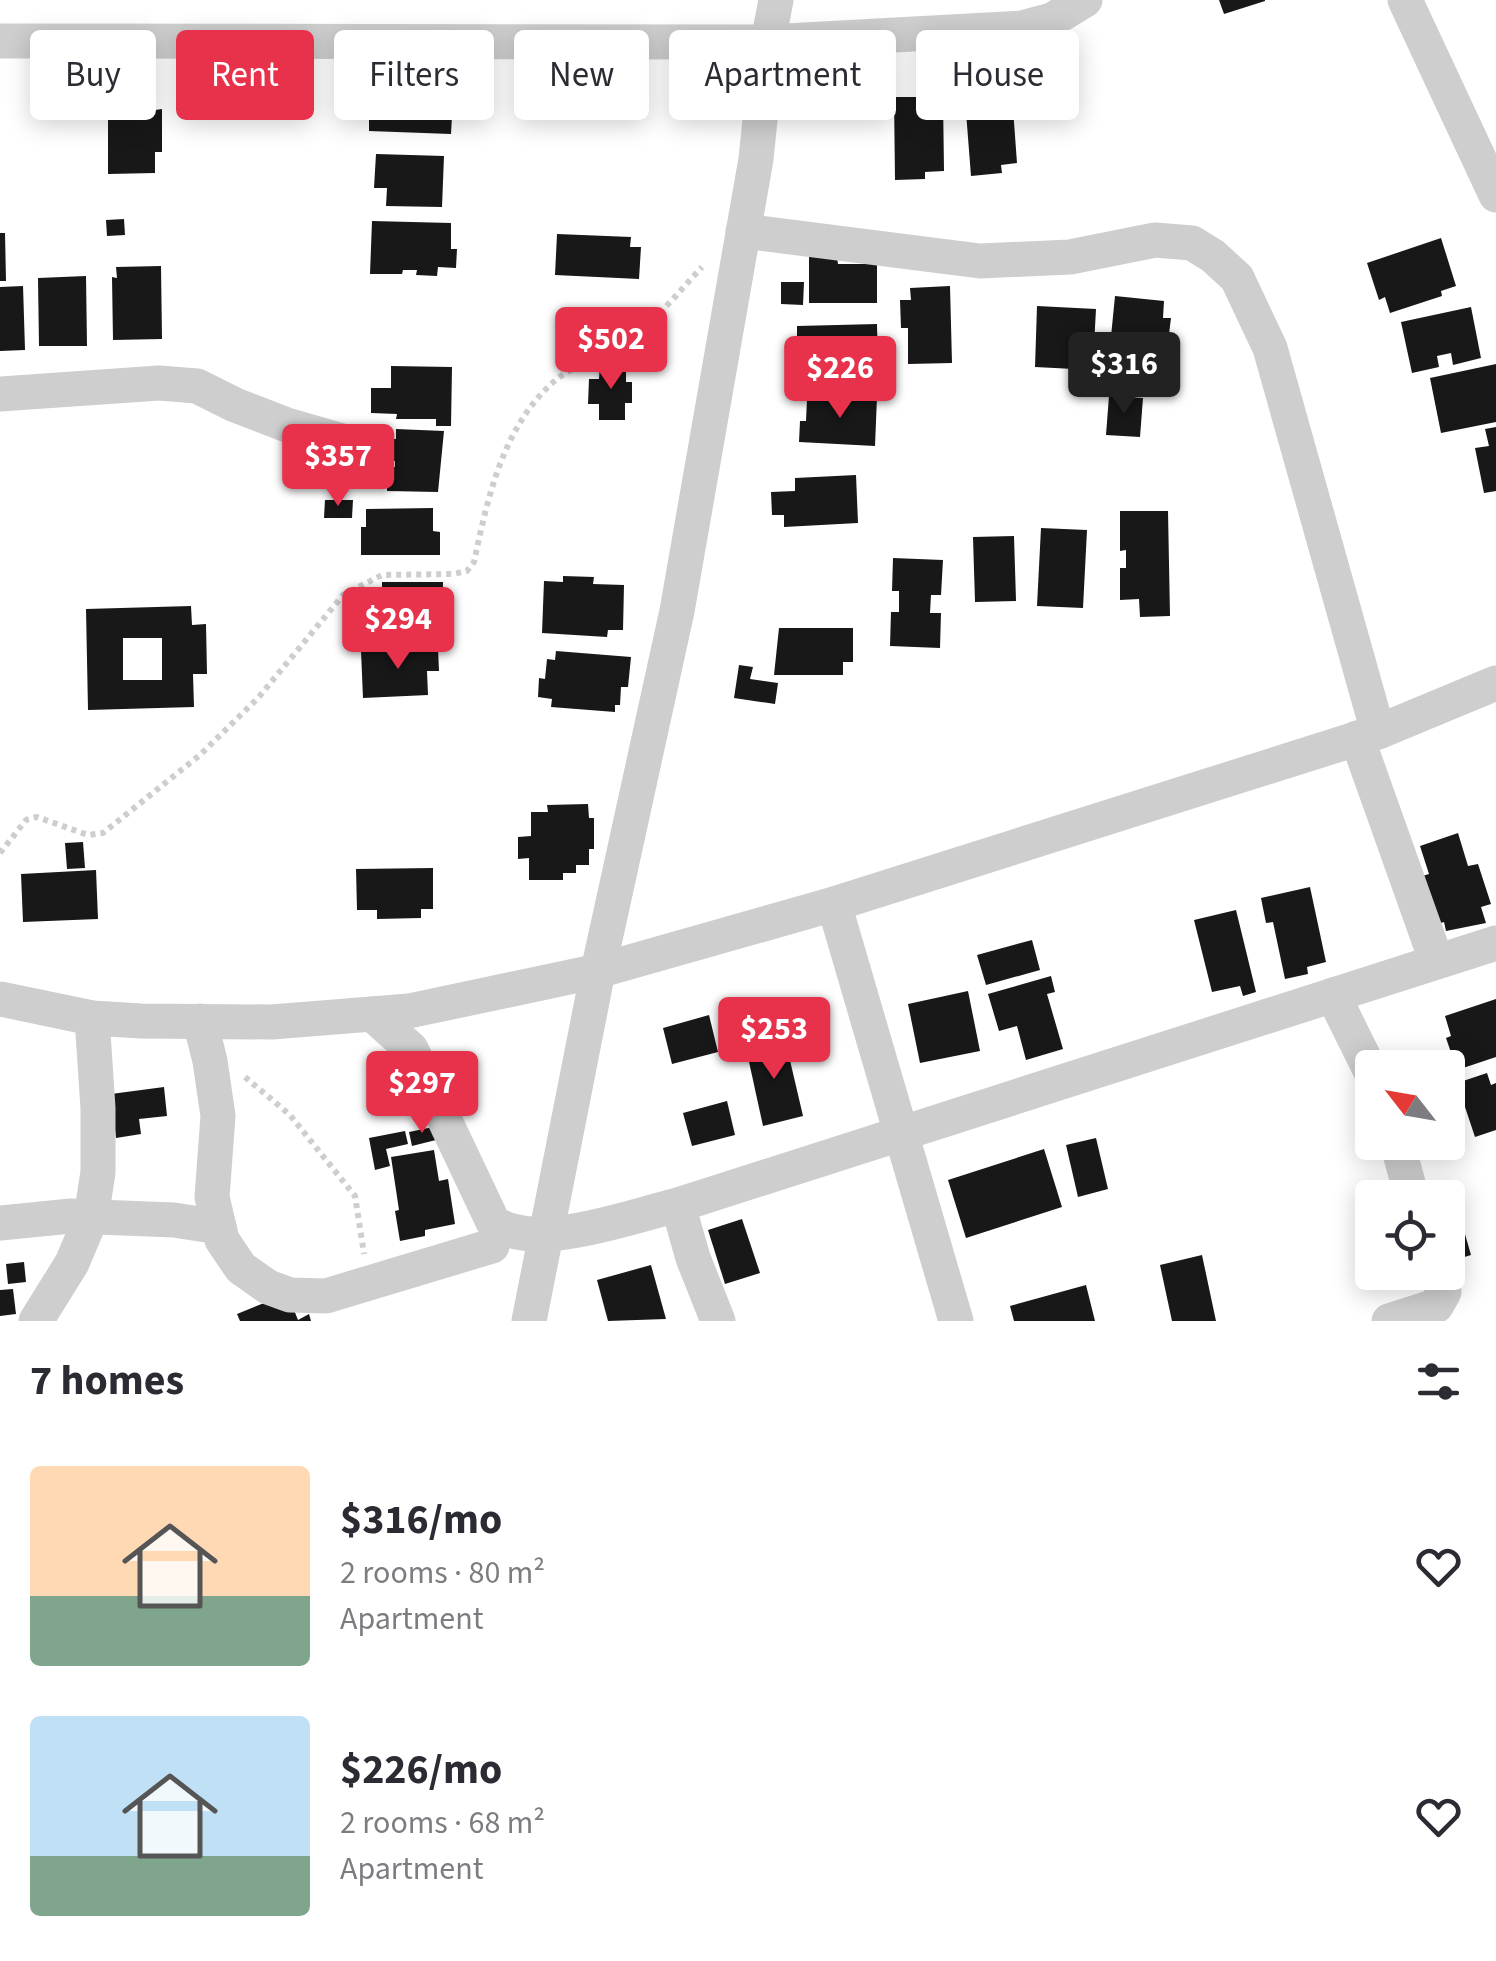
<!DOCTYPE html>
<meta charset="utf-8">
<style>
body{margin:0;font-family:"Source Sans 3",sans-serif;background:#f7f7f7;color:#2b2b33;height:100vh;display:flex;flex-direction:column;font-size:38px;white-space:nowrap}
*{box-sizing:border-box;margin:0}
p{font-size:32px;color:#7c7c81}
.icon{flex:none;width:55px;height:55px;fill:none;stroke:currentColor;stroke-width:2;stroke-linecap:round;stroke-linejoin:round}
.map{position:relative;height:1321px;overflow:hidden}
.panel{display:flex;flex-direction:column;background:#fff;flex:1}
.panel>*{flex:none}
.banner{position:absolute;left:30px;top:30px;width:1438px;height:90px;display:flex;gap:20px}
.needle{width:65px;rotate:301deg}
.buttons{position:absolute;left:1355px;top:1050px;display:grid;gap:20px}
.buttons a{display:grid;place-items:center;width:110px;height:110px;border-radius:10px;background:#fff;box-shadow:0 5px 25px #0003;font-size:50px}
.price{position:absolute;translate:-50% -85px;padding:0 22px;border-radius:10px;background:#e8324b;color:#fff;font-size:32px;line-height:65px;filter:drop-shadow(0 2px 5px #0008)}
.price::after{content:'';position:absolute;left:50%;top:60px;width:30px;height:22px;margin-left:-15px;background:inherit;clip-path:polygon(0 0,100% 0,50% 100%)}
.price.on{background:#222;color:#fff}
ul{padding:0;list-style:none}
li{display:flex;align-items:center;gap:30px;height:250px;padding:0 30px}
li span{display:grid;place-items:center;flex:none;width:280px;height:200px;border-radius:10px;color:#555}
li>.icon{margin-inline-start:auto}
span .icon{width:120px;height:120px;fill:#fffc;stroke-width:1}
li b{font-size:42px}
h2{display:flex;justify-content:space-between;align-items:center;height:120px;padding:0 30px;font-size:42px}
.tag{padding:0 35px;border-radius:10px;background:#fff;box-shadow:0 5px 25px #0003;font-size:35px;line-height:90px}
.tag.on{background:#e8324b;color:#fff}
.map>svg:first-child{display:block}
.building{fill:#181818;fill-rule:evenodd}
.lines{fill:none;stroke-linecap:round;stroke-linejoin:round}
.path{stroke:#cecece;stroke-width:6;stroke-dasharray:5 5;stroke-linecap:butt}
.minor{stroke:#cecece;stroke-width:35}
</style>
<div class="map">
<svg width="1496" height="1321" viewBox="0 0 1496 1321">
<rect width="100%" height="100%" fill="#fff"/>
<g class="building">
<path d="M1219,0H1265V1L1224,14Z"/>
<path d="M384,76L454,79L451,134L369,131V119L375,120V104H383Z"/>
<path d="M1012,95L1017,163L1001,165L1002,173L971,176L965,99Z"/>
<path d="M894,97H943L944,171L925,172V179L895,180Z"/>
<path d="M108,101H155V110L162,109V152H155V173L108,174Z"/>
<path d="M376,154L444,156L442,207L386,206L387,188H374Z"/>
<path d="M124,219L125,235L107,236L106,220Z"/>
<path d="M372,221L451,223V249H457L456,268L438,267L437,276L416,275L417,270H403L402,274H370Z"/>
<path d="M0,233H5L6,281H0Z"/>
<path d="M557,234L631,237L630,247H641L639,279L555,275Z"/>
<path d="M1441,238L1456,286L1441,291L1442,296L1390,313L1385,297L1379,300L1367,263Z"/>
<path d="M809,257H837L838,264H877V303H809Z"/>
<path d="M161,266L162,339L113,340L112,277L117,278L116,267Z"/>
<path d="M86,276L87,346H39L38,278Z"/>
<path d="M781,282H804L803,305L781,304Z"/>
<path d="M23,286L25,350L0,351V287Z"/>
<path d="M950,286L952,363L908,364V328H901L900,300H911L910,288Z"/>
<path d="M1115,296L1164,301L1163,318H1171L1167,350L1160,349L1156,382L1107,377Z"/>
<path d="M1037,306L1096,309L1094,346L1086,345L1085,361H1073L1074,369L1035,367Z"/>
<path d="M1471,307L1481,358L1453,365L1451,353L1437,356L1439,367L1412,373L1401,322Z"/>
<path d="M877,324L878,369L797,370V326Z"/>
<path d="M600,364H626V382H632V403H625V420H599V404H588L589,379H599Z"/>
<path d="M1496,364V422L1441,433L1430,378Z"/>
<path d="M391,366L452,367L451,426H436V419H396L397,414L371,413V388H391Z"/>
<path d="M833,395L877,397L875,446L799,442L800,421H806L807,399L833,400Z"/>
<path d="M1109,396L1143,398L1140,437L1106,435Z"/>
<path d="M1496,427V491L1484,493L1475,448L1489,446L1485,429Z"/>
<path d="M396,429L444,431L438,492L387,491V467H395V461H388V439H396Z"/>
<path d="M856,475L858,523L784,527V515H772L771,492L795,491V478Z"/>
<path d="M325,500H353L352,518H324Z"/>
<path d="M433,508V531L440,532V555H361V527H366V509Z"/>
<path d="M1120,511H1168L1170,616L1140,617L1139,599L1120,600V568H1126V550L1120,551Z"/>
<path d="M1041,528L1087,530L1083,608L1037,606Z"/>
<path d="M1014,536L1016,601L975,602L973,537Z"/>
<path d="M893,558L943,560L941,595H931L930,613H941L940,648L890,646L891,612H899V591H892Z"/>
<path d="M563,576L594,577L593,584L624,585L623,630H608L607,637L542,633L544,581L563,582Z"/>
<path d="M382,582H443V631H407L408,623H385V630H361V597L382,598Z"/>
<path d="M191,606L192,625L206,624L207,674H193L194,707L88,710L86,609ZM123,638H162V680H123Z"/>
<path d="M779,628H853V662H843V675H774Z"/>
<path d="M438,648L439,671H427L428,695L363,698L361,651Z"/>
<path d="M556,651L631,657L628,687H621L620,705H615V712L551,707L552,699L538,697L539,678L545,679L547,659L555,660Z"/>
<path d="M739,665L753,667L750,679L778,683L775,704L734,698Z"/>
<path d="M588,804L589,818H594V849H589V865H576V873H563V880H529V858L518,859V837L531,836V812H548L547,805Z"/>
<path d="M1458,833L1468,866L1478,864L1491,904L1481,907L1486,923L1446,931L1444,922L1434,925L1419,877L1429,874L1420,846Z"/>
<path d="M83,842L85,868L67,869L65,843Z"/>
<path d="M433,868V909H421V918L377,919V910H357L356,869Z"/>
<path d="M96,870L98,919L23,922L21,874Z"/>
<path d="M1310,887L1326,962L1307,967L1308,974L1285,979L1273,922L1266,923L1261,898Z"/>
<path d="M1236,910L1256,992L1243,996L1240,986L1212,992L1194,920Z"/>
<path d="M1032,940L1040,970L986,985L977,955Z"/>
<path d="M1051,976L1055,992L1047,994L1063,1049L1026,1060L1017,1026L999,1031L988,994Z"/>
<path d="M968,991L980,1051L920,1063L908,1004Z"/>
<path d="M1496,999V1057L1457,1070L1446,1038L1451,1036L1445,1016Z"/>
<path d="M709,1015L718,1052L672,1064L663,1028Z"/>
<path d="M785,1039L803,1116L763,1126L746,1048Z"/>
<path d="M1487,1073L1491,1085L1496,1083V1130L1475,1137L1457,1083Z"/>
<path d="M423,1082L426,1107L376,1115L372,1089Z"/>
<path d="M164,1087L167,1116L139,1119L141,1134L116,1138L111,1094Z"/>
<path d="M727,1101L735,1135L692,1146L683,1113Z"/>
<path d="M433,1127L436,1140L412,1146L409,1132Z"/>
<path d="M405,1131L408,1144L386,1149L390,1166L375,1170L369,1138Z"/>
<path d="M1096,1138L1108,1189L1078,1197L1066,1145Z"/>
<path d="M1044,1149L1062,1207L966,1238L948,1180Z"/>
<path d="M434,1150L439,1181L448,1179L455,1224L425,1230V1236L400,1241L395,1211L399,1210L391,1157Z"/>
<path d="M1450,1182L1471,1255L1448,1262V1198H1417L1416,1193Z"/>
<path d="M742,1219L760,1273L725,1284L708,1230Z"/>
<path d="M1202,1255L1216,1321H1172L1160,1265Z"/>
<path d="M24,1262L26,1282L8,1284L6,1264Z"/>
<path d="M651,1265L666,1319L608,1321L597,1280Z"/>
<path d="M1086,1285L1095,1321H1014L1010,1306Z"/>
<path d="M13,1289L16,1314L0,1316V1290Z"/>
<path d="M279,1297L290,1300L298,1320L309,1314L311,1321H240L237,1314Z"/>
</g>
<g class="lines">
<g class="path">
<path d="M0,853L26,820L37,817L88,835L103,833L200,755L258,698L343,595L382,575L453,574L467,571L474,562C487,501 501,434 547,388C571,363 605,357 632,337C658,319 680,290 702,267"/>
<path d="M245,1077L290,1115L355,1196L364,1254"/>
</g>
<g class="minor">
<path d="M1405,0L1496,195"/>
<path d="M0,41L768,42L1022,28L1052,20L1085,0"/>
<path d="M743,231L980,261L1070,257L1155,240L1192,243L1213,256L1237,278L1270,348L1378,732"/>
<path d="M0,394L159,383L197,386L235,405L287,425L360,446"/>
<path d="M1357,738L1436,960"/>
<path d="M834,904L956,1321"/>
<path d="M1333,995L1372,1074"/>
<path d="M0,999L92,1018L141,1021L272,1022L409,1011L598,971L834,904L1378,732L1496,683"/>
<path d="M372,1014L411,1049L493,1222C534,1253 631,1216 678,1205L1496,943"/>
<path d="M200,1021L210,1061L218,1116L212,1197L222,1240L241,1268L268,1287L290,1295L326,1296L492,1246"/>
<path d="M1397,1142L1412,1198"/>
<path d="M678,1205L693,1258L718,1321"/>
<path d="M0,1223L71,1216L174,1220L219,1227"/>
<path d="M36,1321L72,1263L91,1218L98,1172V1108L92,1018"/>
<path d="M529,1321L598,971L677,611L756,159L768,42L776,0"/>
<path d="M1389,1321L1436,1306L1444,1292L1435,1272"/>
</g>
</g>
</svg>
<div class="buttons">
<a><svg class="needle" viewBox="-14 -14 28 28"><path d="M0-13l5 13h-10z" fill="#e53935"/><path d="M0 13l5-13h-10z" fill="#7c7c81"/></svg></a>
<a><svg class="icon" aria-label="locate" viewBox="0 0 24 24"><circle cx="12" cy="12" r="6"/><path d="M12 2v4M12 18v4M2 12h4M18 12h4"/></svg></a>
</div>
<b class="price" style="left:611px;top:392px">$502</b>
<b class="price on" style="left:1124px;top:417px">$316</b>
<b class="price" style="left:840px;top:421px">$226</b>
<b class="price" style="left:338px;top:509px">$357</b>
<b class="price" style="left:398px;top:672px">$294</b>
<b class="price" style="left:774px;top:1082px">$253</b>
<b class="price" style="left:422px;top:1136px">$297</b>
<div class="banner">
<a class="tag">Buy</a>
<a class="tag on">Rent</a>
<a class="tag">Filters</a>
<a class="tag">New</a>
<a class="tag">Apartment</a>
<a class="tag">House</a>
</div>
</div>
<section class="panel">
<h2>7 homes<svg class="icon" aria-label="filters" viewBox="0 0 24 24"><path d="M4 7h16M4 17h16"/><circle cx="9" cy="7" r="2"/><circle cx="15" cy="17" r="2"/></svg></h2>
<ul>
<li><span style="background:linear-gradient(#ffd9b3 65%,#7fa58c 0)"><svg class="icon" aria-label="home" viewBox="0 0 24 24"><path d="M3 11l9-7 9 7M6 9v11h12V9"/></svg></span><div><b>$316/mo</b><p>2 rooms · 80 m²</p><p>Apartment</p></div><svg class="icon" aria-label="heart" viewBox="0 0 24 24"><path d="M12 20l-8-8c-3-5 5-10 8-4 3-6 11-1 8 4z"/></svg></li>
<li><span style="background:linear-gradient(#bfe0f5 70%,#7fa58c 0)"><svg class="icon" aria-label="home" viewBox="0 0 24 24"><path d="M3 11l9-7 9 7M6 9v11h12V9"/></svg></span><div><b>$226/mo</b><p>2 rooms · 68 m²</p><p>Apartment</p></div><svg class="icon" aria-label="heart" viewBox="0 0 24 24"><path d="M12 20l-8-8c-3-5 5-10 8-4 3-6 11-1 8 4z"/></svg></li>
</ul>
</section>
